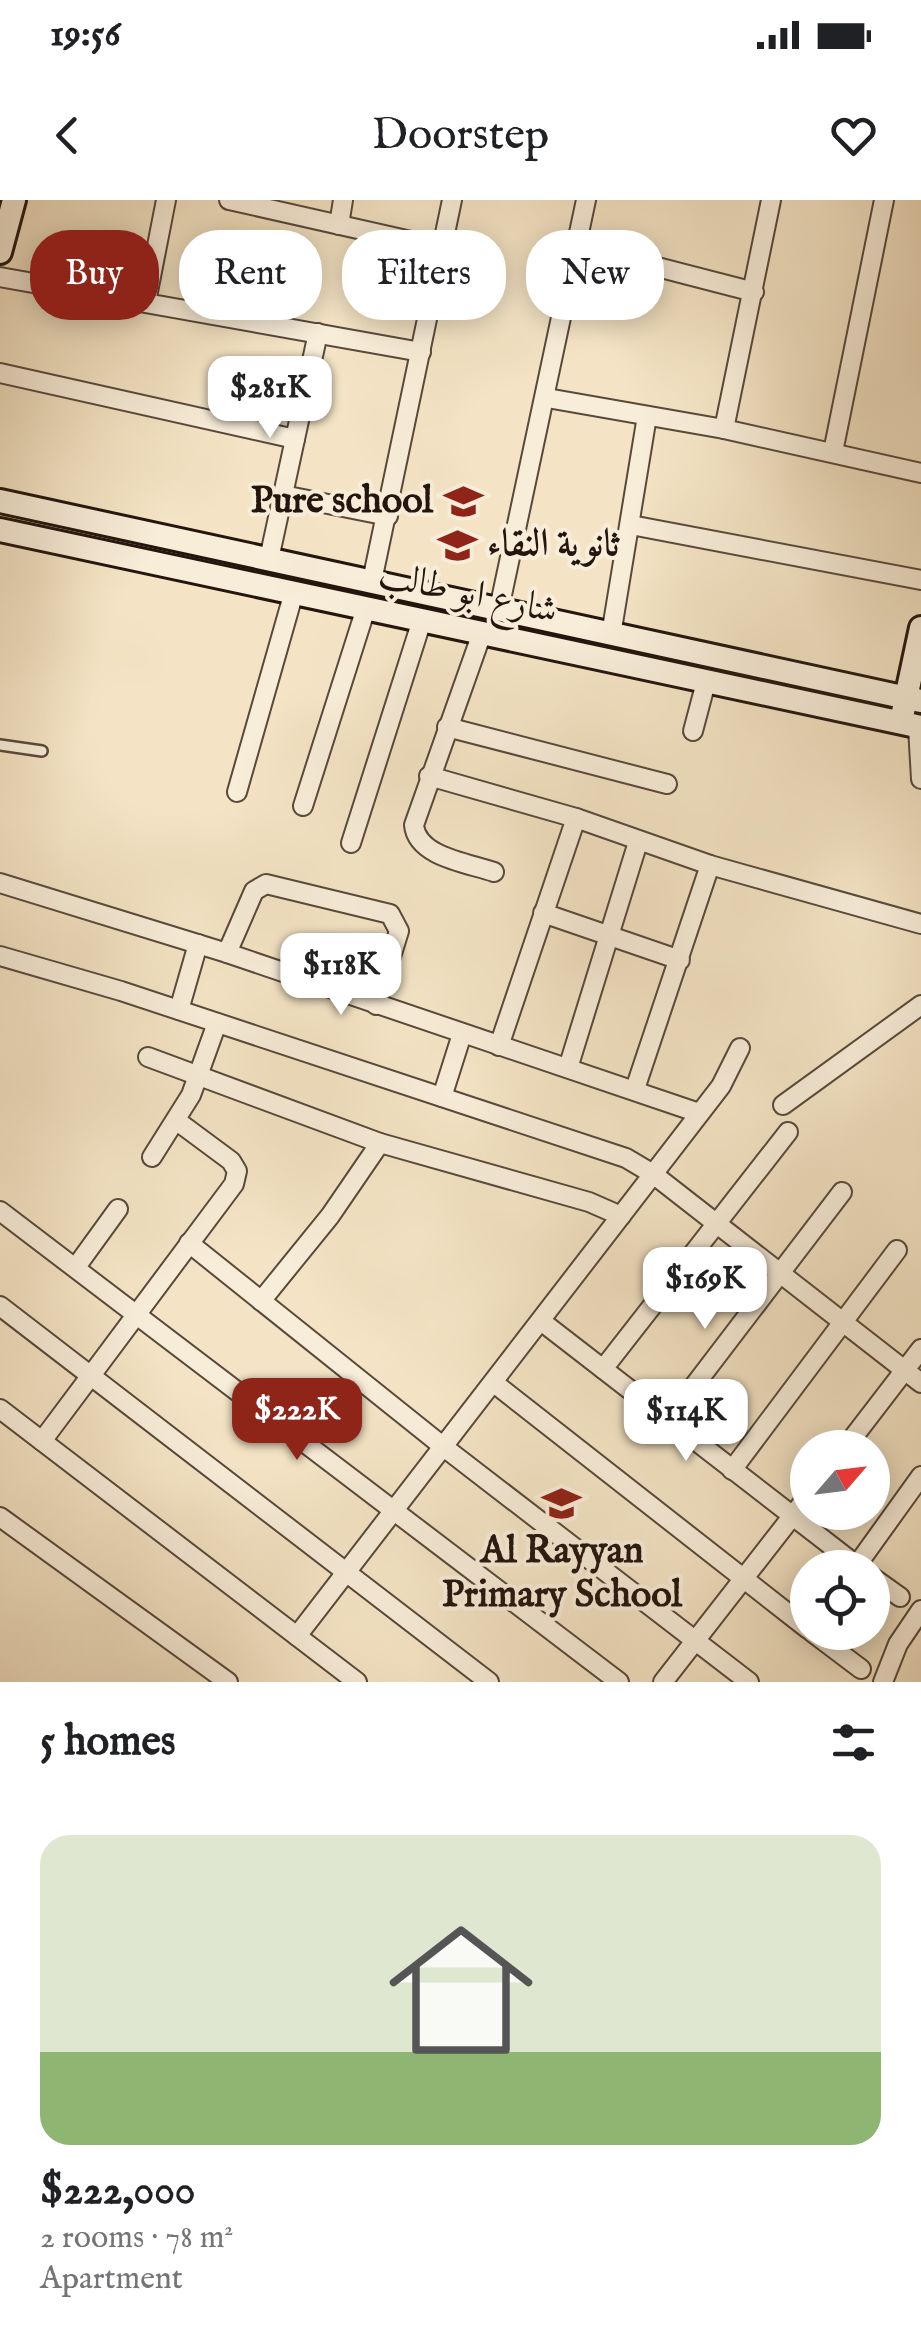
<!DOCTYPE html>
<meta charset="utf-8">
<style>
body{margin:0;font-family:"IM FELL English",Amiri,serif;background:#f6f6f6;color:#202124;height:100vh;display:flex;flex-direction:column;font-size:38px;white-space:nowrap}
*{box-sizing:border-box;margin:0}
p{font-size:32px;color:#757577}
.icon{flex:none;width:55px;height:55px;fill:none;stroke:currentColor;stroke-width:2;stroke-linecap:round;stroke-linejoin:round}
.map{position:relative;height:1482px;overflow:hidden}
.sheet{display:flex;flex-direction:column;background:#fff;flex:1}
.sheet>*{flex:none}
.top-card{position:absolute;left:30px;top:30px;width:862px;height:90px;display:flex;gap:20px}
.needle{width:65px;rotate:62deg}
.controls{position:absolute;left:790px;top:1230px;display:grid;gap:20px}
.controls a{display:grid;place-items:center;width:100px;height:100px;border-radius:50%;background:#fff;box-shadow:0 5px 25px #0003;font-size:50px}
.price{position:absolute;translate:-50% -85px;padding:0 22px;border-radius:20px;background:#fff;color:#222;font-size:32px;line-height:65px;filter:drop-shadow(0 2px 5px #0008)}
.price::after{content:'';position:absolute;left:50%;top:60px;width:30px;height:22px;margin-left:-15px;background:inherit;clip-path:polygon(0 0,100% 0,50% 100%)}
.price.active{background:#8f2418;color:#fff}
ul{padding:0;list-style:none}
li{display:grid;align-content:center;gap:20px;height:530px;padding:0 40px}
li+li{border-top:2px solid #e0e0e0}
li span{display:grid;place-items:center;height:310px;border-radius:30px;color:#555}
li>.icon{margin-inline-start:auto}
span .icon{width:180px;height:180px;fill:#fffc;stroke-width:1}
li b{font-size:42px}
h2{display:flex;justify-content:space-between;align-items:center;height:120px;padding:0 40px;font-size:42px}
.chip{padding:0 35px;border-radius:40px;background:#fff;box-shadow:0 5px 25px #0003;font-size:35px;line-height:90px}
.chip.active{background:#8f2418;color:#fff}
.status{display:flex;justify-content:space-between;align-items:center;height:70px;padding:0 50px;background:#fff;direction:ltr}
.status svg{height:28px;fill:currentColor}
header{display:flex;justify-content:space-between;align-items:center;height:130px;padding:0 40px;background:#fff;font-size:45px;font-weight:600}
.map>svg:first-child{display:block}
.lines{fill:none;stroke-linecap:round;stroke-linejoin:round}
.lane-casing{stroke:#58493b;stroke-width:14}
.street-casing{stroke:#58493b;stroke-width:22}
.secondary-casing{stroke:#24150d;stroke-width:28}
.lane{stroke:#f8edd9;stroke-width:9}
.street{stroke:#f8edd9;stroke-width:18}
.secondary{stroke:#f8edd9;stroke-width:22}
.labels{text-anchor:middle;dominant-baseline:central;stroke-width:8;stroke-linejoin:round;paint-order:stroke}
.poi-label{font-size:38px;font-weight:bold;fill:#24150d;stroke:#f8edd9;text-anchor:end}
.street-label{font-size:38px;fill:#24150d;stroke:#f8edd9}
</style>
<div class="status"><b>19:56</b><svg viewBox="0 0 49 12"><path d="M0 12V9h3v3zM5 12V6h3v6zM10 12V3h3v9zM15 12V0h3v12zM26 1h20v11H26zM47 4h2v5h-2z"/></svg></div>
<header><svg class="icon" aria-label="back" viewBox="0 0 24 24"><path d="M15 5l-7 7 7 7"/></svg>Doorstep<svg class="icon" aria-label="heart" viewBox="0 0 24 24"><path d="M12 20l-8-8c-3-5 5-10 8-4 3-6 11-1 8 4z"/></svg></header>
<div class="map">
<svg width="921" height="1482" viewBox="0 0 921 1482">
<rect width="100%" height="100%" fill="#f4e4c5"/>
<filter id="stains"><feTurbulence type="fractalNoise" baseFrequency=".002" numOctaves="4"/><feColorMatrix values="0 0 0 0 .2 0 0 0 0 .09 0 0 0 0 .02 0 0 0 .5 -.17"/></filter>
<radialGradient id="worn" r=".72"><stop offset=".6" stop-color="#630" stop-opacity="0"/><stop offset="1" stop-color="#630" stop-opacity=".3"/></radialGradient>
<g class="lines">
<defs>
<path id="lane" d="M0,545L42,551"/>
<g id="street">
<path d="M229,0L442,48"/>
<path d="M339,25L343,0"/>
<path d="M576,46L754,92"/>
<path d="M0,77L421,152"/>
<path d="M146,102L166,0"/>
<path d="M0,173L295,239"/>
<path d="M547,198L724,229L921,273"/>
<path d="M724,229L771,0"/>
<path d="M833,252L884,0"/>
<path d="M283,295L388,316"/>
<path d="M631,325L921,380"/>
<path d="M269,359L318,133"/>
<path d="M372,381L452,0"/>
<path d="M499,409L586,0"/>
<path d="M612,429L647,216"/>
<path d="M482,433L414,625C417,657 468,663 494,672"/>
<path d="M447,527L667,584"/>
<path d="M918,527L921,579"/>
<path d="M693,531L706,482"/>
<path d="M429,576L576,618"/>
<path d="M237,592L294,392"/>
<path d="M303,606L366,408"/>
<path d="M351,643L422,420"/>
<path d="M0,683L227,753L699,913"/>
<path d="M543,713L680,760"/>
<path d="M227,753L254,691L266,684L390,714L399,731L376,805"/>
<path d="M0,756L121,791L626,958L653,974L921,1183"/>
<path d="M179,810L198,744"/>
<path d="M499,846L576,618L710,665L921,724"/>
<path d="M148,857L380,943L589,1002L621,1016"/>
<path d="M568,868L638,642"/>
<path d="M635,889L710,665"/>
<path d="M442,897L462,834"/>
<path d="M783,905L921,805"/>
<path d="M152,957L191,895L217,823"/>
<path d="M0,1011L619,1482"/>
<path d="M189,1043L445,1248L749,1482"/>
<path d="M76,1067L118,1009"/>
<path d="M261,1101L330,1016L380,943"/>
<path d="M0,1106L489,1482"/>
<path d="M541,1121L860,1368"/>
<path d="M603,1169L788,932"/>
<path d="M494,1183L808,1429"/>
<path d="M0,1209L357,1482"/>
<path d="M668,1220L842,992"/>
<path d="M42,1241L234,984L237,971L231,961L177,921"/>
<path d="M845,1248L921,1149"/>
<path d="M732,1270L897,1050"/>
<path d="M0,1317L228,1482"/>
<path d="M857,1365L921,1276"/>
<path d="M872,1377L900,1397"/>
<path d="M812,1432L861,1469"/>
<path d="M297,1436L721,886L740,848"/>
<path d="M663,1482L808,1296"/>
<path d="M883,1482L898,1444L921,1410"/>
</g>
<g id="secondary">
<path d="M0,52L14,0"/>
<path d="M0,301L921,501"/>
<path d="M0,330L921,527"/>
<path d="M903,512L921,428"/>
</g>
</defs>
<use href="#lane" class="lane-casing"/>
<use href="#street" class="street-casing"/>
<use href="#secondary" class="secondary-casing"/>
<use href="#lane" class="lane"/>
<use href="#street" class="street"/>
<use href="#secondary" class="secondary"/>
</g>
<defs>
<symbol id="school-bare" viewBox="-9 -9 18 18"><path d="M0-5L7-2L0 1L-7-2ZM-4 1L0 2.5L4 1V4Q0 6-4 4Z" fill="#8f2418" stroke="#f8edd9" stroke-width="2.5" paint-order="stroke"/></symbol>
</defs>
<g fill-rule="evenodd">
<use href="#school-bare" x="436" y="274" width="55" height="55"/>
<use href="#school-bare" x="430" y="318" width="55" height="55"/>
<use href="#school-bare" x="534" y="1276" width="55" height="55"/>
</g>
<g class="labels">
<g class="poi-label">
<text x="433" y="302">Pure school</text>
<text x="487" y="345" text-anchor="start">ثانوية النقاء</text>
<text x="562" y="1352" text-anchor="middle">Al Rayyan<tspan x="562" dy="44">Primary School</tspan></text>
</g>
<g class="street-label">
<text transform="translate(468 394) rotate(12)">شارع ابو طالب</text>
</g>
</g>
<rect width="100%" height="100%" filter="url(#stains)"/>
<rect width="100%" height="100%" fill="url(#worn)"/>
</svg>
<div class="controls">
<a><svg class="needle" viewBox="-14 -14 28 28"><path d="M0-13l5 13h-10z" fill="#e53935"/><path d="M0 13l5-13h-10z" fill="#757577"/></svg></a>
<a><svg class="icon" aria-label="locate" viewBox="0 0 24 24"><circle cx="12" cy="12" r="6"/><path d="M12 2v4M12 18v4M2 12h4M18 12h4"/></svg></a>
</div>
<b class="price" style="left:270px;top:241px">$281K</b>
<b class="price" style="left:341px;top:818px">$118K</b>
<b class="price" style="left:705px;top:1132px">$169K</b>
<b class="price active" style="left:297px;top:1263px">$222K</b>
<b class="price" style="left:686px;top:1264px">$114K</b>
<div class="top-card">
<a class="chip active">Buy</a>
<a class="chip">Rent</a>
<a class="chip">Filters</a>
<a class="chip">New</a>
</div>
</div>
<section class="sheet">
<h2>5 homes<svg class="icon" aria-label="filters" viewBox="0 0 24 24"><path d="M4 7h16M4 17h16"/><circle cx="9" cy="7" r="2"/><circle cx="15" cy="17" r="2"/></svg></h2>
<ul>
<li><span style="background:linear-gradient(#dfe7d0 70%,#8fb573 0)"><svg class="icon" aria-label="home" viewBox="0 0 24 24"><path d="M3 11l9-7 9 7M6 9v11h12V9"/></svg></span><div><b>$222,000</b><p>2 rooms · 78 m²</p><p>Apartment</p></div></li>
</ul>
</section>
